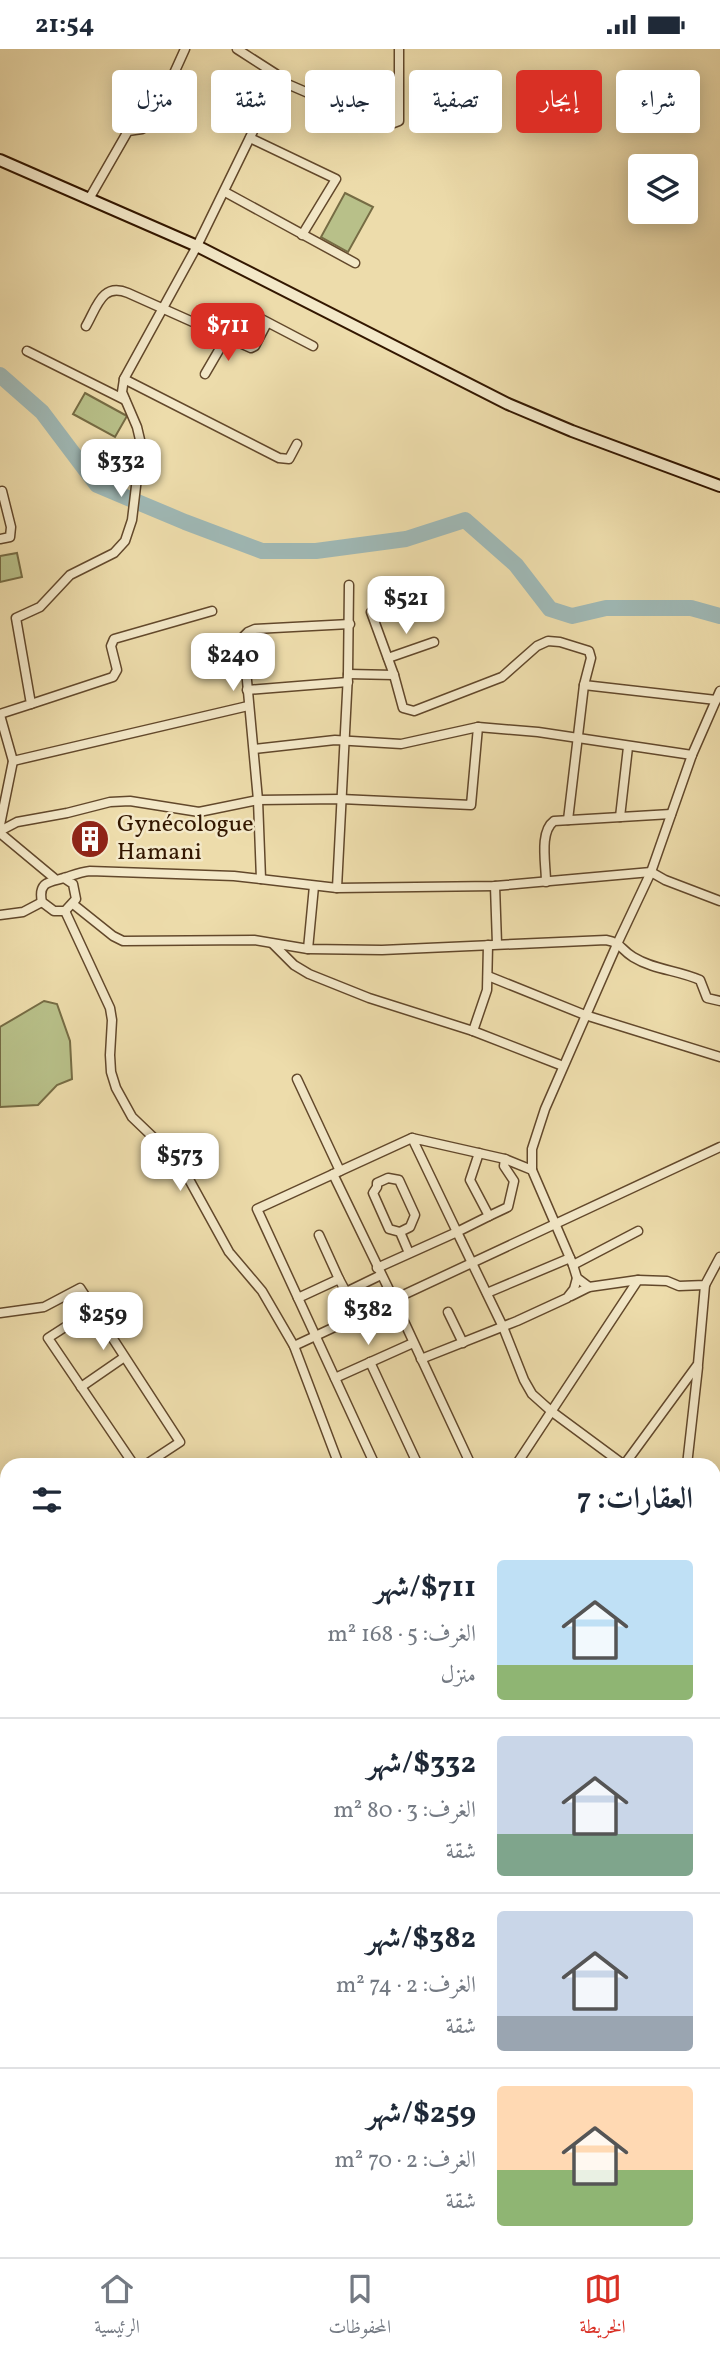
<!DOCTYPE html>
<html lang="ar">
<meta charset="utf-8">
<style>
body{margin:0;font-family:Vollkorn,Amiri,serif;background:#f2f2f3;color:#1f2937;direction:rtl;height:100vh;display:flex;flex-direction:column;font-size:26px;white-space:nowrap}
*{box-sizing:border-box;margin:0}
p{font-size:23px;color:#747a83}
.icon{flex:none;width:38px;height:38px;fill:none;stroke:currentColor;stroke-width:2;stroke-linecap:round;stroke-linejoin:round}
.map{position:relative;flex:1;overflow:hidden;direction:ltr}
.side{position:absolute;left:0px;top:1409px;width:721px;height:800px;display:flex;flex-direction:column;background:#fff;border-radius:21px 21px 0 0;box-shadow:0 4px 18px #0003;direction:rtl}
.side>*{flex:none}
.banner{position:absolute;left:21px;top:21px;width:679px;height:63px;direction:rtl;display:flex;gap:14px}
.tools{position:absolute;left:628px;top:105px;display:grid;gap:14px}
.tools a{display:grid;place-items:center;width:70px;height:70px;border-radius:7px;background:#fff;box-shadow:0 4px 18px #0003;font-size:35px}
.price{position:absolute;translate:-50% -60px;padding:0 16px;border-radius:14px;background:#fff;color:#222;font-size:23px;line-height:46px;filter:drop-shadow(0 2px 4px #0008)}
.price::after{content:'';position:absolute;left:50%;top:42px;width:21px;height:16px;margin-left:-10px;background:inherit;clip-path:polygon(0 0,100% 0,50% 100%)}
.price.active{background:#d93025;color:#fff}
ul{padding:0;list-style:none}
li{display:flex;align-items:center;gap:21px;height:175px;padding:0 28px}
li+li{border-top:2px solid #e0e1e3}
li span{display:grid;place-items:center;flex:none;width:196px;height:140px;border-radius:7px;color:#555}
li>.icon{margin-inline-start:auto}
span .icon{width:84px;height:84px;fill:#fffc;stroke-width:1}
li b{font-size:30px}
h2{display:flex;justify-content:space-between;align-items:center;height:84px;padding:0 28px;font-size:30px}
.pill{padding:0 24px;border-radius:7px;background:#fff;box-shadow:0 4px 18px #0003;font-size:24px;line-height:63px}
.pill.active{background:#d93025;color:#fff}
.status{display:flex;justify-content:space-between;align-items:center;height:49px;padding:0 35px;background:#fff;direction:ltr}
.status svg{height:19px;fill:currentColor}
.dock{display:flex;justify-content:space-around;align-items:center;height:98px;border-top:2px solid #e0e1e3;background:#fff;font-size:19px;color:#747a83}
.dock a{display:grid;justify-items:center;gap:4px}
.dock .active{color:#d93025}
.map>svg:first-child{display:block}
.green{fill:#b8c089;stroke:#766c44;stroke-width:2}
.lines{fill:none;stroke-linecap:round;stroke-linejoin:round}
.river{stroke:#9fb8b5;stroke-width:16}
.street-casing{stroke:#62482b;stroke-width:11}
.secondary-casing{stroke:#331700;stroke-width:14}
.highway-casing{stroke:#331700;stroke-width:18}
.street{stroke:#f3e8c8;stroke-width:8}
.secondary{stroke:#f3e8c8;stroke-width:10}
.highway{stroke:#eddcab;stroke-width:14}
.labels{text-anchor:middle;dominant-baseline:central;stroke-width:5;stroke-linejoin:round;paint-order:stroke}
.poi-label{font-size:24px;fill:#331700;stroke:#f3e8c8;text-anchor:start}
</style>
<div class="status"><b>21:54</b><svg viewBox="0 0 49 12"><path d="M0 12V9h3v3zM5 12V6h3v6zM10 12V3h3v9zM15 12V0h3v12zM26 1h20v11H26zM47 4h2v5h-2z"/></svg></div>
<div class="map">
<svg width="720" height="2208" viewBox="0 0 720 2208">
<rect width="100%" height="100%" fill="#eddcab"/>
<filter id="stains"><feTurbulence type="fractalNoise" baseFrequency=".00286" numOctaves="4"/><feColorMatrix values="0 0 0 0 .2 0 0 0 0 .09 0 0 0 0 .02 0 0 0 .5 -.17"/></filter>
<radialGradient id="worn" r=".72"><stop offset=".6" stop-color="#630" stop-opacity="0"/><stop offset="1" stop-color="#630" stop-opacity=".3"/></radialGradient>
<g class="green">
<path d="M345,144L373,158L348,203L321,188Z"/>
<path d="M85,344L127,367L115,388L73,365Z"/>
<path d="M17,504L22,528L0,533V507Z"/>
<path d="M44,952L57,955L70,992L72,1030L57,1036L38,1056L0,1058V978Z"/>
</g>
<g class="lines">
<g class="river">
<path d="M0,326L42,363L97,436L185,473L262,502H316L406,490L465,471L516,516L550,560L572,567L606,559H691L720,567"/>
<path d="M0,1825L7,1827"/>
</g>
<defs>
<g id="street">
<path d="M278,31L378,74L391,75L399,72V0"/>
<path d="M250,89L336,130L302,186"/>
<path d="M225,143L355,214"/>
<path d="M89,150L128,82L142,80L151,75L185,0"/>
<path d="M248,263L313,297"/>
<path d="M86,277C97,258 102,233 128,244L251,299L255,297L267,274"/>
<path d="M27,302L125,351"/>
<path d="M205,325L226,289"/>
<path d="M124,330L279,409L289,410L297,395"/>
<path d="M0,490L10,488L11,478L2,442"/>
<path d="M391,557L371,563L394,626L403,659L414,662L502,628L537,597L548,592L560,593L589,602L591,609L584,636L568,771"/>
<path d="M388,609L434,593"/>
<path d="M348,625L394,626"/>
<path d="M584,636L716,651"/>
<path d="M247,641L348,633"/>
<path d="M31,655L113,628L117,621L111,597L114,590L212,562"/>
<path d="M0,665L31,655L16,569L40,558L70,526L114,504L125,492L132,471L141,395L137,378L122,343L124,330L197,197L278,31L276,25L237,0"/>
<path d="M0,666L13,712L0,776"/>
<path d="M254,700L335,691L401,695L478,678L538,683L692,706"/>
<path d="M13,712L248,657"/>
<path d="M620,768L628,698"/>
<path d="M0,782L17,773L67,764L110,753L130,752L199,763L258,751L341,750L471,756L478,678"/>
<path d="M0,784L54,829"/>
<path d="M64,829L73,835L76,850L65,862H54L42,853C37,830 54,833 67,828C76,825 81,823 90,822L234,827L337,839L495,837L651,823L665,831L720,852"/>
<path d="M261,830L258,751L243,588L248,583L255,580L350,575"/>
<path d="M546,833C546,815 539,783 554,772L671,765"/>
<path d="M495,837L497,895"/>
<path d="M337,839L348,625L349,536"/>
<path d="M73,855L113,887L123,892L254,891L308,900L382,901L606,891C622,894 620,900 633,908C654,921 678,921 700,931L707,949L720,952"/>
<path d="M65,862L110,959L112,971L110,1006L111,1023L116,1039L132,1068L180,1114L229,1203L262,1242L294,1297L339,1416"/>
<path d="M0,866L23,863L42,853"/>
<path d="M273,895L294,916L309,925L369,949L473,982L563,1017"/>
<path d="M308,900L314,837"/>
<path d="M488,927L585,966L720,1008"/>
<path d="M473,982L487,941L488,896"/>
<path d="M297,1030L340,1122"/>
<path d="M479,1104L470,1131L489,1167L508,1158L514,1132L504,1117L505,1110"/>
<path d="M532,1121V1100L545,1060L618,893L651,823L692,706L720,642"/>
<path d="M333,1125L394,1251L471,1416"/>
<path d="M489,1167L457,1183L503,1278L524,1331L532,1345L551,1362L624,1416"/>
<path d="M400,1183L410,1178L415,1166L399,1131L388,1129L377,1134V1138L373,1144L389,1180L400,1183L409,1204"/>
<path d="M377,1219L457,1183L412,1089L505,1110L532,1121L573,1216"/>
<path d="M339,1230L346,1243L381,1226"/>
<path d="M589,1238L577,1229L573,1216L638,1182"/>
<path d="M487,1244L570,1209"/>
<path d="M571,1247L589,1238L638,1231"/>
<path d="M298,1249L339,1230L319,1186"/>
<path d="M93,1260L48,1289L134,1416"/>
<path d="M448,1263L463,1294"/>
<path d="M0,1264L44,1258L80,1239L180,1393L145,1416"/>
<path d="M294,1297L720,1098"/>
<path d="M421,1310L517,1272L567,1249L574,1240L577,1229"/>
<path d="M370,1313L418,1416"/>
<path d="M335,1329L413,1294"/>
<path d="M81,1338L123,1309"/>
<path d="M375,1416L257,1160L412,1089"/>
<path d="M516,1416L638,1231L667,1232L679,1237L705,1236L720,1208"/>
<path d="M624,1416L698,1315L705,1236"/>
<path d="M687,1416L698,1318"/>
<path d="M714,2200L715,2208"/>
</g>
<path id="secondary" d="M0,111L197,197L508,355L572,382L720,437"/>
<g id="highway">
<path d="M0,2113L7,2124"/>
<path d="M56,2202L60,2208"/>
</g>
</defs>
<use href="#street" class="street-casing"/>
<use href="#secondary" class="secondary-casing"/>
<use href="#highway" class="highway-casing"/>
<use href="#street" class="street"/>
<use href="#secondary" class="secondary"/>
<use href="#highway" class="highway"/>
</g>
<defs>
<symbol id="building-disc" viewBox="-11 -11 22 22"><circle r="9.5" fill="#8f2418" stroke="#f3e8c8"/><path d="M-4-6H4V6H1V3H-1V6H-4ZM-2.5-4.3h1.7v1.8h-1.7ZM.8-4.3h1.7v1.8H.8ZM-2.5-1h1.7V.8h-1.7ZM.8-1h1.7V.8H.8Z" fill="#fff"/></symbol>
</defs>
<g fill-rule="evenodd">
<use href="#building-disc" x="68" y="768" width="44" height="44"/>
</g>
<g class="labels">
<g class="poi-label">
<text x="117" y="776">Gynécologue<tspan x="117" dy="28">Hamani</tspan></text>
</g>
</g>
<rect width="100%" height="100%" filter="url(#stains)"/>
<rect width="100%" height="100%" fill="url(#worn)"/>
</svg>
<div class="tools">
<a><svg class="icon" aria-label="layers" viewBox="0 0 24 24"><path d="M12 4l9 5-9 5-9-5zM3 14l9 5 9-5"/></svg></a>
</div>
<b class="price active" style="left:228px;top:314px">$711</b>
<b class="price" style="left:121px;top:450px">$332</b>
<b class="price" style="left:406px;top:587px">$521</b>
<b class="price" style="left:233px;top:644px">$240</b>
<b class="price" style="left:180px;top:1144px">$573</b>
<b class="price" style="left:368px;top:1298px">$382</b>
<b class="price" style="left:103px;top:1303px">$259</b>
<div class="banner">
<a class="pill">شراء</a>
<a class="pill active">إيجار</a>
<a class="pill">تصفية</a>
<a class="pill">جديد</a>
<a class="pill">شقة</a>
<a class="pill">منزل</a>
</div>
<section class="side">
<h2>العقارات: 7<svg class="icon" aria-label="filters" viewBox="0 0 24 24"><path d="M4 7h16M4 17h16"/><circle cx="9" cy="7" r="2"/><circle cx="15" cy="17" r="2"/></svg></h2>
<ul>
<li><span style="background:linear-gradient(#bfe0f5 75%,#8fb573 0)"><svg class="icon" aria-label="home" viewBox="0 0 24 24"><path d="M3 11l9-7 9 7M6 9v11h12V9"/></svg></span><div><b>$711/شهر</b><p>الغرف: 5 · 168 m²</p><p>منزل</p></div></li>
<li><span style="background:linear-gradient(#c9d6e8 70%,#7fa58c 0)"><svg class="icon" aria-label="home" viewBox="0 0 24 24"><path d="M3 11l9-7 9 7M6 9v11h12V9"/></svg></span><div><b>$332/شهر</b><p>الغرف: 3 · 80 m²</p><p>شقة</p></div></li>
<li><span style="background:linear-gradient(#c9d6e8 75%,#9aa5b1 0)"><svg class="icon" aria-label="home" viewBox="0 0 24 24"><path d="M3 11l9-7 9 7M6 9v11h12V9"/></svg></span><div><b>$382/شهر</b><p>الغرف: 2 · 74 m²</p><p>شقة</p></div></li>
<li><span style="background:linear-gradient(#ffd9b3 60%,#8fb573 0)"><svg class="icon" aria-label="home" viewBox="0 0 24 24"><path d="M3 11l9-7 9 7M6 9v11h12V9"/></svg></span><div><b>$259/شهر</b><p>الغرف: 2 · 70 m²</p><p>شقة</p></div></li>
</ul>
</section>
</div>
<nav class="dock">
<a class="active"><svg class="icon" aria-label="map" viewBox="0 0 24 24"><path d="M3 6l6-2 6 2 6-2v14l-6 2-6-2-6 2zM9 4v14M15 6v14"/></svg>الخريطة</a>
<a><svg class="icon" aria-label="saved" viewBox="0 0 24 24"><path d="M7 4h10v16l-5-4-5 4z"/></svg>المحفوظات</a>
<a><svg class="icon" aria-label="home" viewBox="0 0 24 24"><path d="M3 11l9-7 9 7M6 9v11h12V9"/></svg>الرئيسية</a>
</nav>
